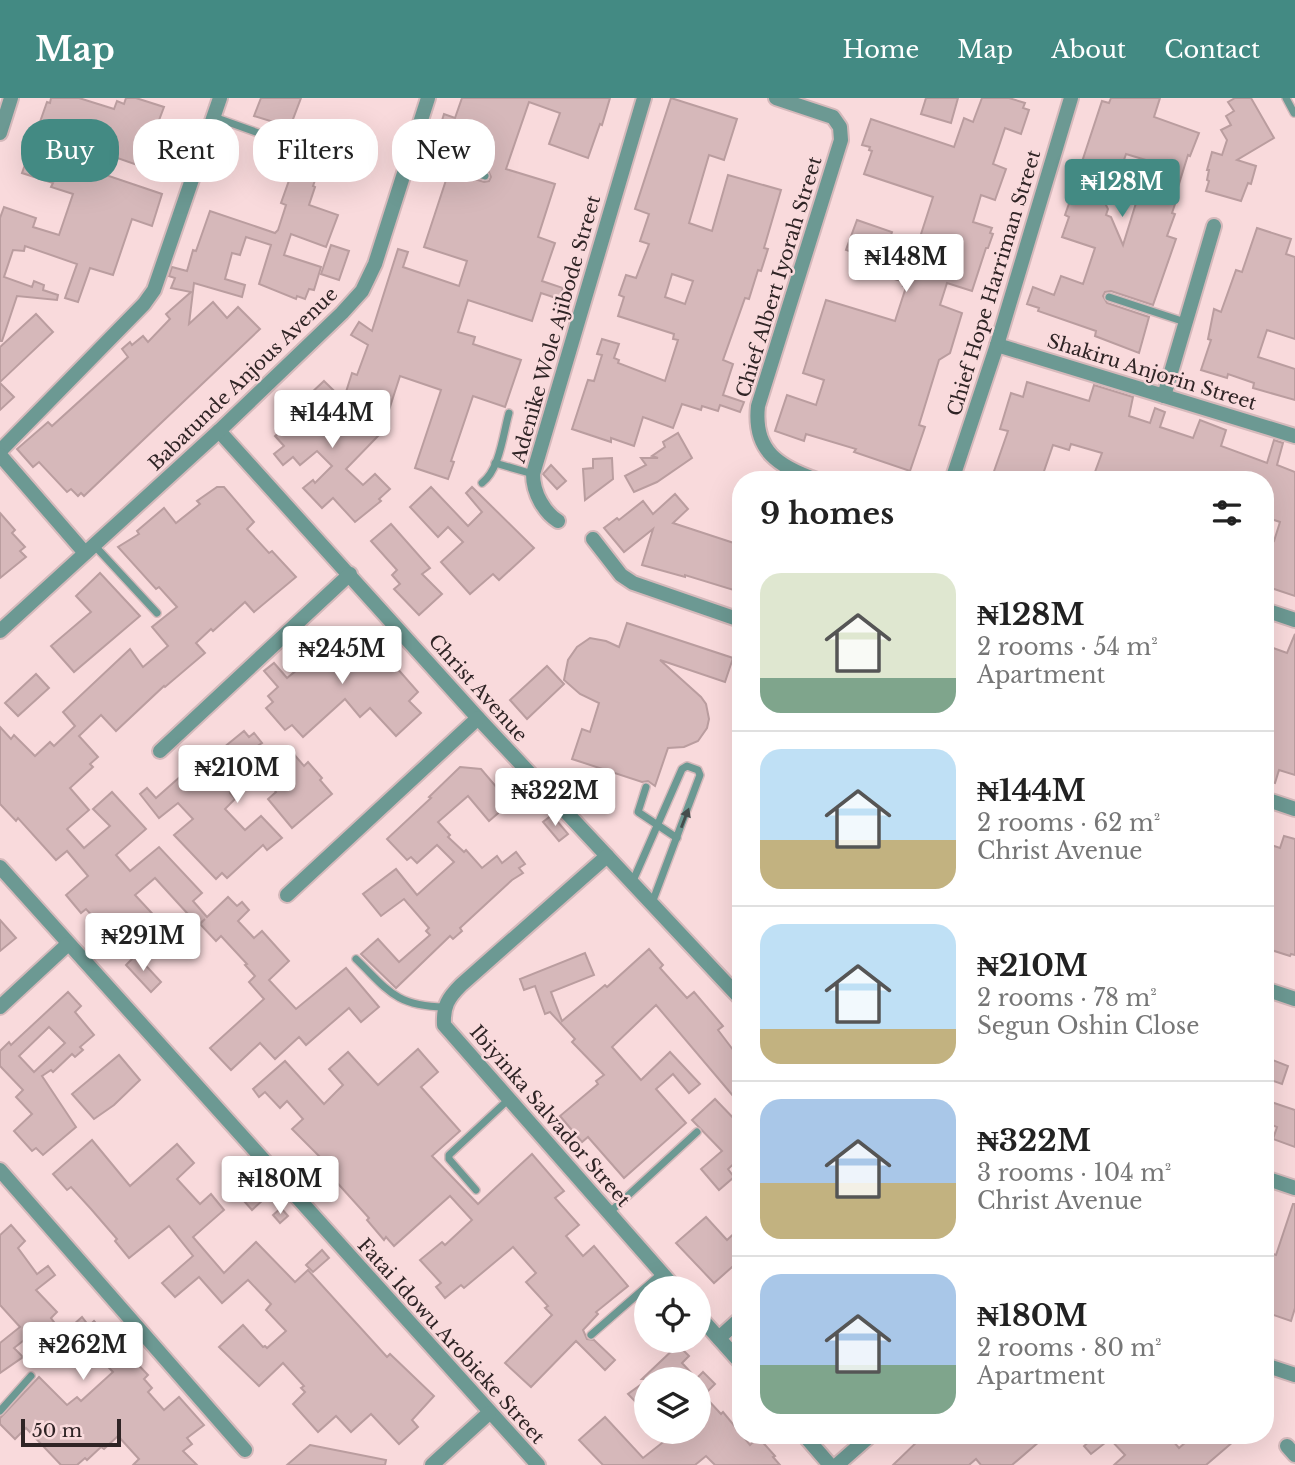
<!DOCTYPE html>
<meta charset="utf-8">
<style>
body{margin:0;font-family:"Libre Baskerville",serif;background:#f6f6f6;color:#222;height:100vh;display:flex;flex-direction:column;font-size:26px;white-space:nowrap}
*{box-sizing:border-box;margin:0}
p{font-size:23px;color:#767676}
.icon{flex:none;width:38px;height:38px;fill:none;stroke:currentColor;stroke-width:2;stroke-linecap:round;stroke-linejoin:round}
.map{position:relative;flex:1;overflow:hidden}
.panel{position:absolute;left:732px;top:373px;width:542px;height:973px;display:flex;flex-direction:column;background:#fff;border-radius:28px;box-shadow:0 7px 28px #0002}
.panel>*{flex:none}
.guide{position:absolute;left:21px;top:21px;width:606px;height:63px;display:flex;gap:14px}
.tools{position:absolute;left:634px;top:1178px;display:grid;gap:14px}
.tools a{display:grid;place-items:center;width:77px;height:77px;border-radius:50%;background:#fff;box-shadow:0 7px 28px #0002;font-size:35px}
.scale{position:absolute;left:21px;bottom:18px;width:100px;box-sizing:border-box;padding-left:7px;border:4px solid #2f2425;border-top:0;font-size:19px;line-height:24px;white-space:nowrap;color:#2f2425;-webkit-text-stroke:5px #f9dadc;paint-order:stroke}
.price{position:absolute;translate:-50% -60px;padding:0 16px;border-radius:7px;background:#fff;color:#222;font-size:23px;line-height:46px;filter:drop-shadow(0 2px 4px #0008)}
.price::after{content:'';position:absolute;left:50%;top:42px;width:21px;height:16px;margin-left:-10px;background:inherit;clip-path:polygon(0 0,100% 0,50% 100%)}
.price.current{background:#438a83;color:#fff}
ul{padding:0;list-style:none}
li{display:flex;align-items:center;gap:21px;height:175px;padding:0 28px}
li+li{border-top:2px solid #e0e0e0}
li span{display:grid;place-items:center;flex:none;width:196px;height:140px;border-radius:21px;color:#555}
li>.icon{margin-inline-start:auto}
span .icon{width:84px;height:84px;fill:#fffc;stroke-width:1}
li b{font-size:30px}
h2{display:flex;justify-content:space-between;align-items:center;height:84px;padding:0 28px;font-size:30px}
.pill{padding:0 24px;border-radius:28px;background:#fff;box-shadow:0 7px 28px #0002;font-size:24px;line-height:63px}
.pill.current{background:#438a83;color:#fff}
header{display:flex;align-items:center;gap:42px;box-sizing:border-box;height:98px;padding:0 35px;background:#438a83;color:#fff}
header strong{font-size:33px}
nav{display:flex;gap:38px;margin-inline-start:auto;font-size:24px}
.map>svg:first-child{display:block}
.building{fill:#d6b8ba;stroke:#ba9d9f;stroke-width:2;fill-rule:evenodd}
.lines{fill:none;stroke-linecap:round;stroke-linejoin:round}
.lane-casing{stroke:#d5b9bb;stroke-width:10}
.street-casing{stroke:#d5b9bb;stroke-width:18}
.lane{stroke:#6c9993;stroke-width:7}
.street{stroke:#6c9993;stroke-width:14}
.oneway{fill:#444d4c}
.labels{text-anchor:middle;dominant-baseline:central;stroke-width:5;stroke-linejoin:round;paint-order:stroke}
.street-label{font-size:19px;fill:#2f2425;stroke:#f9dadc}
</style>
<header>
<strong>Map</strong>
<nav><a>Home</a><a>Map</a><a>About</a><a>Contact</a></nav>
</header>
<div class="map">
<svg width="1295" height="1367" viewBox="0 0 1295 1367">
<rect width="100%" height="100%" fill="#f9dadc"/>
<g class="building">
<path d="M51,0H79L114,11L117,3L124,6L126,0H136L164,9L158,25L180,33L173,56L150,48L143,69L89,50L82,69L162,96L152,128L132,121L113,177L90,170L78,204L65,200L77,166L25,148L24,153L13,152L4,179L32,189L34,183L44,187L43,192L58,197L57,202L17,198L2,243H0V120L4,109L36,120L33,129L59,137L73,96L51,89L53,85L22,75L47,4L50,5Z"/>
<path d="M261,0H301L290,29L254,18Z"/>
<path d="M462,0H610L602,27L600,26L588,60L549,46L560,15L529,4L506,71L555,86L538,139L555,145L542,183L563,190L559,201L541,195L532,223L468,202L458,234L475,239L473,246L521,262L505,309L473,298L451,363L454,364L448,381L415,370L441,292L400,278L389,312L345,297L352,275L357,277L368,247L351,237L359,224L372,233L398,151L408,154L403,169L459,188L467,163L424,149L449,73L484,84L489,83L491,79L488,72L452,61L458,43L448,40L451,33L440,29L444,16L455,20Z"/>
<path d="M671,0L737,21L724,62L709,57L689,125L712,133L728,77L781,92L764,150L768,151L761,173L758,172L749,201L745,200L723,262L733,266L723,297L744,304L740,314L720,307L718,313L702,308L701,312L682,306L673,330L643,319L634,348L611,340V344L572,331L588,282L594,283L602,257L597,256L602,241L619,246L614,260L619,262L618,265L665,283L678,242L673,241L674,236L618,218L624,199L619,197L626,177L636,180L649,146L640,143L649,116L635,111ZM672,176L693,183L685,206L665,199Z"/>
<path d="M926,0H958L951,25L921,16Z"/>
<path d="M982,0H1009L1025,5L1023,10L1029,12L1021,36L1005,30L993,66L1006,71L995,102L981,97L973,124L992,130L990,135L993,136L988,150H986L972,193L947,185L940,207L962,215L950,255L939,262L919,327L925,329L910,373L854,354L856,351L806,336L804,343L775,333L787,297L816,307L824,282L803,275L826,202L895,223L906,189L903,188L905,184L884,178L891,157L912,164L933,99L864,76L872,53L869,52L870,49L862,47L871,21L954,49L964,20L973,24Z"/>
<path d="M1111,0H1160L1154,19L1199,35L1190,58L1188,57L1174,102L1176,103L1172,115L1175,116L1167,138L1176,141L1153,207L1111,193L1105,194L1103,198L1107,205L1149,219L1139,255L1095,238L1096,233L1038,213L1039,210L1027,206L1033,189L1054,197L1061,178L1083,186L1095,150L1062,139L1069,119L1065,117L1071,100L1075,101L1082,81L1077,79L1102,3L1109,5ZM1126,56L1149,63L1123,147L1111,119L1106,117L1108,111L1103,101L1110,103L1114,90L1128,85L1124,77L1120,74Z"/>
<path d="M1235,0H1251L1274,40L1237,62L1256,68L1251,86L1248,85L1241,103L1206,93L1209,83L1207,82L1209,72H1207L1212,54L1222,57L1227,42L1221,32L1231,27L1226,18L1234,13L1228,4Z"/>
<path d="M302,46L325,54L313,88L315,89L309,107L338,117L326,149L291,136L284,157L321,169L314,192L309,191L305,201L297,198L296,201L259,186L271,147L246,139L240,157L232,155L225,181L245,187L242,199L194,185L189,226L213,204L227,220L238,209L260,231L84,398L81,395L78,398L71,391L67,394L39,364L33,369L17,351L48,324L52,328L128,259L122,251L130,244L132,247L143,238L148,244L170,221L166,216L191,194L171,190L175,180L169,178L172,169L187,173L193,152L196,153L210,113L275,135L278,132L286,107L281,105Z"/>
<path d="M857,122L892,134L882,164L846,152Z"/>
<path d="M1257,130L1291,141L1286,156L1295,159V241L1267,232L1258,259L1295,271V302L1253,290L1254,285L1228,276L1227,280L1201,272L1211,242L1208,241L1214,211L1221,214L1236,172L1242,174Z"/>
<path d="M331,147L349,153L339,182L321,176Z"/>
<path d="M36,216L53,234L0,284V249Z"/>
<path d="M324,283L379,337L346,371L363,387L375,376L390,391L379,401L381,403L355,424L333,400L322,410L303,390L313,382L315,385L332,368L317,353L300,367L293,359L283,367L274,356L284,348L275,338L299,317L294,311Z"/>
<path d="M1027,284L1089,303L1094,287L1133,299L1129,318L1150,325L1155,310L1165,314L1160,329L1193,340L1200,322L1226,332L1221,348L1267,365L1274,342L1283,345L1277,367L1295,374V498L1265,488V441L1274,443L1280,424L1265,419V382H1112L1095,374L1102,355L1071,346L1069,352L1053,347L1041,382H991L1008,333L1000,331L1011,295L1023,299Z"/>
<path d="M0,285L14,299L0,312Z"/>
<path d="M678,335L692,360L657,384L634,394L625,378L646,367L641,360H658L652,358L665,349L663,344Z"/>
<path d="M612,360L613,381L585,402L583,371L593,370V361Z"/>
<path d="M551,367L566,383L557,391L543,376Z"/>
<path d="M217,389H224L254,424L247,431L269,455L272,453L296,479L254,514L245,504L213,533L211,531L196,545L205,555L165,589L164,588L116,633L101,617L79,638L98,659L90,666L93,669L70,690L89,712L67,731L84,750L110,728L93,711L112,694L146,731L116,757L130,773L159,749L202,795L193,803L207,819L228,799L237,808L242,804L249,812L238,823L254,840L262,833L289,863L269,882L296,911L346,870L379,909L361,924L349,910L306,947L299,939L275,961L260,945L231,972L210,950L264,901L249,884L255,878L245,867L247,866L221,838L216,843L200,826L205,821L198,827L155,780L135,797L161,825L128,856L86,811L81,815L66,797L88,778L67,753L56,762L18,720L16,723L0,706V629L11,641L14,637L35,658L50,644L54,648L75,628L63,614L130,551L143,569L168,548L152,529L177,509L159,489L156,491L118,449L139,436L137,433L164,410L176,425L200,406L197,403Z"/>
<path d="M431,389L468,428L482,414L466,395L472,389L534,450L499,482L493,476L470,496L441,464L463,444L448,429L438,439L410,409Z"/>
<path d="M675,396L688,411L673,425L740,447V494L685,477V479L642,467L653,431L624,454L604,430L617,420L619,422L643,403L653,416Z"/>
<path d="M0,415L15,432L12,435L25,449L20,453L26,459L0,480Z"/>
<path d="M391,426L430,470L422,476L442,496L419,517L394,491L400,486L392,477L397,472L371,443Z"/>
<path d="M100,475L140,518L74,574L51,548L91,514L76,498Z"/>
<path d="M627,525L733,560L725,584L660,562L701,599L706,606L709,621L707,630L698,643L684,649L668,650L655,688L648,683L642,684L572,661L582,631L590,634L599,605L580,596L564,582L568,562L577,549L590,540L606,543L619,549Z"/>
<path d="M363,535L372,546L374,544L418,594L409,603L421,615L396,638L370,610L360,619L345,601L303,639L292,627L285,632L266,610L273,604L268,598L278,589L264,573L274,565L287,580L304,566L293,551L298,546L296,544L304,536L322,558L346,537L352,544Z"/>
<path d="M1295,536V677L1279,672L1275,685L1265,682L1270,665L1265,663V547L1287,555Z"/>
<path d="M547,568L564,586L527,621L510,602Z"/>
<path d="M36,576L49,590L18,618L5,605Z"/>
<path d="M244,633L249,639L254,635L262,645L256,649L274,670L292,654L304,668L308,664L322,680L320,682L332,696L292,730L268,701L276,694L255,667L246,674L243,670L228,685L234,691L230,695L235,701L225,711L245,732L261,718L282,740L267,752L263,747L227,780L222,775L216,781L174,737L193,721L178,705L159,720L140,696L147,690L156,700L190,670L186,665L193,658L202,667L206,663L216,673L232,659L223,650Z"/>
<path d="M460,669L481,671L510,705L489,723L468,698L438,724L450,737L448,739L464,754L466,752L482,770L497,758L502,765L516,754L525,766L519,770L523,775L512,782L460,830L462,833L453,841L450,838L396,890L361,856L378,841L399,864L430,837L426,833L429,830L404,801L381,818L363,796L396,771L417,797L454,764L437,747L417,765L411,759L407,762L387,741L431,700L429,699Z"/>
<path d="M552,717L568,736L559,743L543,724Z"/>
<path d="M1284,738L1295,741V857L1291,856L1290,858L1265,850V745L1280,750Z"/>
<path d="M0,822L16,840L0,853Z"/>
<path d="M649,851L663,867L660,870L687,900L694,894L723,928L718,932L740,961V994L734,999L656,907L612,949L641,982L670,954L700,986L689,995L673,976L656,991L686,1025L624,1080L588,1039L582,1044L560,1018L598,986L596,983L604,977L572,944L575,941L550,914L545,916L535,888L524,892L520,881L585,855L594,877L551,894L562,923L605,887L607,889Z"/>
<path d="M136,857L161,884L151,894L126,867Z"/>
<path d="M68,894L81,908L75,914L94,937L80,949L83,952L75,959L72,956L53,974L51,972L42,978L76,1029L43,1057L36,1050L32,1053L14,1033L32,1016L16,999L23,992L0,968V953L9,944L11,947ZM49,929L65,945L34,974L19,958Z"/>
<path d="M418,951L438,974L421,989L460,1033L432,1058L478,1106L532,1056L564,1093L555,1100L579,1127L566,1138L583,1158L594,1148L628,1188L596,1214L598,1216L583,1232L587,1241L594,1242L615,1262L605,1272L576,1243L531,1289L505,1265L552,1217L545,1210L548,1208L526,1184L536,1175L513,1149L464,1190L461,1187L445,1200L436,1189L441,1185L420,1162L442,1144L445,1147L472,1122L450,1098L394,1148L386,1139L384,1142L367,1122L369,1120L332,1079L320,1063L322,1061L292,1031L303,1021L287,1003L280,1010L265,994L259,999L253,991L285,963L324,1006L343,987L329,971L348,954L378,987Z"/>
<path d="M119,957L140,982L114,1007L94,1021L72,996Z"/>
<path d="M1265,959L1288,968L1282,986L1265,980Z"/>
<path d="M715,1001L740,1027V1060L728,1071L734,1079L719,1092L701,1071L722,1053L692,1022Z"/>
<path d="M1265,1002L1295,1012V1049L1273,1041L1277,1029L1265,1024Z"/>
<path d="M92,1042L130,1088L177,1046L194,1065L177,1081L200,1106L211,1096L224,1112L193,1139L224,1175L256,1144L295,1184L308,1172L387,1259L390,1256L434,1298L412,1322L418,1329L399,1346L371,1316L351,1334L336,1318L318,1334L293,1306L305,1294L301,1290L304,1288L283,1265L259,1288L219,1249L243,1227L263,1249L265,1248L267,1250L286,1233L266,1212L271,1206L248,1182L222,1205L199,1179L175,1199L162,1185L193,1158L169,1128L129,1160L115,1143L117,1141L91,1111L71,1089L67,1092L53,1076Z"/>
<path d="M256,1093L263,1102L252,1112L244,1103Z"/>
<path d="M1293,1106H1295V1210L1291,1223L1265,1214V1187L1271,1170L1265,1168V1153L1276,1157Z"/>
<path d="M281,1110L288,1118L280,1125L273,1117Z"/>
<path d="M706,1119L727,1142L740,1130V1162L714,1185L676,1145Z"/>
<path d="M11,1127L25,1143L18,1150L37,1176L48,1168L55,1177L36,1192L57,1214L51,1220L63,1236L82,1219L89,1228L94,1223L127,1261L130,1258L148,1277L144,1281L152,1290L148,1294L164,1312L179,1299L204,1327L187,1340L192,1346L183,1353L197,1367H133L139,1361L118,1338L104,1351L101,1349L87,1362L85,1360L77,1367H61L26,1330L15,1341L0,1326V1320L39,1279L67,1307L77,1299L81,1303L113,1274L95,1255L87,1262L72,1244L53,1259L33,1235L14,1250L23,1259L0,1275V1245L20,1229L0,1207V1137Z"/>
<path d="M322,1152L329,1160L313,1174L306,1167Z"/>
<path d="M678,1247L689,1258L682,1265L697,1281H683L676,1274L668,1281H642Z"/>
<path d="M703,1274L715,1286L698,1303V1279Z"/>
<path d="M646,1283V1315L628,1296Z"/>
<path d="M707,1301L721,1316L723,1314L750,1347L758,1339L775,1358L773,1359L780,1367H715L706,1358L695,1367H603L579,1342L605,1319L643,1360L676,1334H698V1309Z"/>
<path d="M924,1337H1047L1012,1367H981L976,1361L969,1367H893Z"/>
<path d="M1097,1337H1168L1179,1350L1194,1337H1241L1206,1367H1114L1125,1357L1110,1341L1091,1356L1084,1348Z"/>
<path d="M310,1347L386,1362L385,1367H287Z"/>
</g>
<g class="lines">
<defs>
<g id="lane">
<path d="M1286,0L1294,15"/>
<path d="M214,19L292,47"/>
<path d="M411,54L485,78"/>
<path d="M1109,199L1185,224"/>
<path d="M495,365L533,376"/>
<path d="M482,385C500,371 503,336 509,315"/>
<path d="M94,447L157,515"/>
<path d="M646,689L638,714L677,740"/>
<path d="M632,785L682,671L687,668L698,672L700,677L652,805"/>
<path d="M356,861C388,892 395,908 444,909"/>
<path d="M476,1092L449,1061V1057L509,1001"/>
<path d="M609,1115L697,1034"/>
<path d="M591,1237L662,1175"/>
<path d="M0,1313L31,1278"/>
</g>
<g id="street">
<path d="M776,0L833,19L840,29L841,42L758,308C753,353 779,369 817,382"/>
<path d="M0,35L11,0"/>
<path d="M997,247L1295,338"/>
<path d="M1164,298L1214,128"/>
<path d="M219,333L478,620L740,900"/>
<path d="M0,353L144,206L154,192L220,0"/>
<path d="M0,357L85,455"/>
<path d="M952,382L997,247L1071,0"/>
<path d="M558,423C545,415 533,396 533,376L644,0"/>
<path d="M593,441L621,477L633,485L740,522"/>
<path d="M1265,512L1295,522"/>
<path d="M0,533L219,333L342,215L362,193L375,166L428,0"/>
<path d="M160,653L350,476"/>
<path d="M1265,701L1295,711"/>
<path d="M607,758L461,887C448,900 443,908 444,927L675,1190"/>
<path d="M0,769L538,1367"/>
<path d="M287,797L478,620"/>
<path d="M1265,891L1295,901"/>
<path d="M0,909L68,846"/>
<path d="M0,1072L245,1352"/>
<path d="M1265,1080L1295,1090"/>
<path d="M698,1217L740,1264"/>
<path d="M719,1240L740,1221"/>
<path d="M1265,1267L1295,1277"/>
<path d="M804,1337L830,1367"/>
<path d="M1287,1348L1295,1357"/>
<path d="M432,1367L489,1315"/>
<path d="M837,1367L871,1337"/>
</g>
</defs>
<use href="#lane" class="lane-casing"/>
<use href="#street" class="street-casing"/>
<use href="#lane" class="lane"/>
<use href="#street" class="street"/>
</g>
<defs><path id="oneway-solid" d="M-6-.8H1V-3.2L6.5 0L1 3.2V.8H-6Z" transform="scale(1.75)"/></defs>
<use class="oneway" href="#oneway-solid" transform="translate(685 720) rotate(-69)"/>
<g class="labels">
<g class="street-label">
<text transform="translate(779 179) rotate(-73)">Chief Albert Iyorah Street</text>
<text transform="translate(994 185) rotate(-73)">Chief Hope Harriman Street</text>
<text transform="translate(556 231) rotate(-74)">Adenike Wole Ajibode Street</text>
<text transform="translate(1152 274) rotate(17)">Shakiru Anjorin Street</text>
<text transform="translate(243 281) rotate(-44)">Babatunde Anjous Avenue</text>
<text transform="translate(478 590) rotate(48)">Christ Avenue</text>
<text transform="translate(550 1018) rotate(49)">Ibiyinka Salvador Street</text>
<text transform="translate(451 1243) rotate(48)">Fatai Idowu Arobieke Street</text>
</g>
</g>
</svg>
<div class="tools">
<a><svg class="icon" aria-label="locate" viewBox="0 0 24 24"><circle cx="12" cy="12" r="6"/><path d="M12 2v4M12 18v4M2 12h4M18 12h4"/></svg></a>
<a><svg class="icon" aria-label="layers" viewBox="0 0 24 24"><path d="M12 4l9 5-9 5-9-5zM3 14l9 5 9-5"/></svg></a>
</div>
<div class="scale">50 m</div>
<b class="price current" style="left:1122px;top:121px">₦128M</b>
<b class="price" style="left:906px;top:196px">₦148M</b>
<b class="price" style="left:332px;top:352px">₦144M</b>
<b class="price" style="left:342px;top:588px">₦245M</b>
<b class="price" style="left:237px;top:707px">₦210M</b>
<b class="price" style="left:555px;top:730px">₦322M</b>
<b class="price" style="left:143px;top:875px">₦291M</b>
<b class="price" style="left:280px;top:1118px">₦180M</b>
<b class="price" style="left:83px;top:1284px">₦262M</b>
<div class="guide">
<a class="pill current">Buy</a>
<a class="pill">Rent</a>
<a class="pill">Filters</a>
<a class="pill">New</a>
</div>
<section class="panel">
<h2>9 homes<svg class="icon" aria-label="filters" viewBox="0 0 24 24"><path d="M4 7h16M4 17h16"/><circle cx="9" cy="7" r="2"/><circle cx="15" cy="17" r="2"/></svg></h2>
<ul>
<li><span style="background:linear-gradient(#dfe7d0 75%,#7fa58c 0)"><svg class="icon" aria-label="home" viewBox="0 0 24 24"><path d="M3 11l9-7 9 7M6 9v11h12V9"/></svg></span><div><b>₦128M</b><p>2 rooms · 54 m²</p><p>Apartment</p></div></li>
<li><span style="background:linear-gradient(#bfe0f5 65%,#c2b280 0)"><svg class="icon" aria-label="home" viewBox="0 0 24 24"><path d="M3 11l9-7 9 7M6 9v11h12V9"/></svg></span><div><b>₦144M</b><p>2 rooms · 62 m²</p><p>Christ Avenue</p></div></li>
<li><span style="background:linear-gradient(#bfe0f5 75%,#c2b280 0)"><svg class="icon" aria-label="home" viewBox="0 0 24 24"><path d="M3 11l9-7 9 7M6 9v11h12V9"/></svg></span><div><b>₦210M</b><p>2 rooms · 78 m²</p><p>Segun Oshin Close</p></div></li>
<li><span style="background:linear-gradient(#a9c7e8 60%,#c2b280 0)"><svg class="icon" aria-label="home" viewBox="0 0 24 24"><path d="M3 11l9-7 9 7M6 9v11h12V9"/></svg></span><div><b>₦322M</b><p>3 rooms · 104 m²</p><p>Christ Avenue</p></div></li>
<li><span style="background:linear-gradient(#a9c7e8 65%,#7fa58c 0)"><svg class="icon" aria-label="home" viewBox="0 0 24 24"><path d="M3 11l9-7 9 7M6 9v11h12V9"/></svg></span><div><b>₦180M</b><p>2 rooms · 80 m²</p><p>Apartment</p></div></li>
</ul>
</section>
</div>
